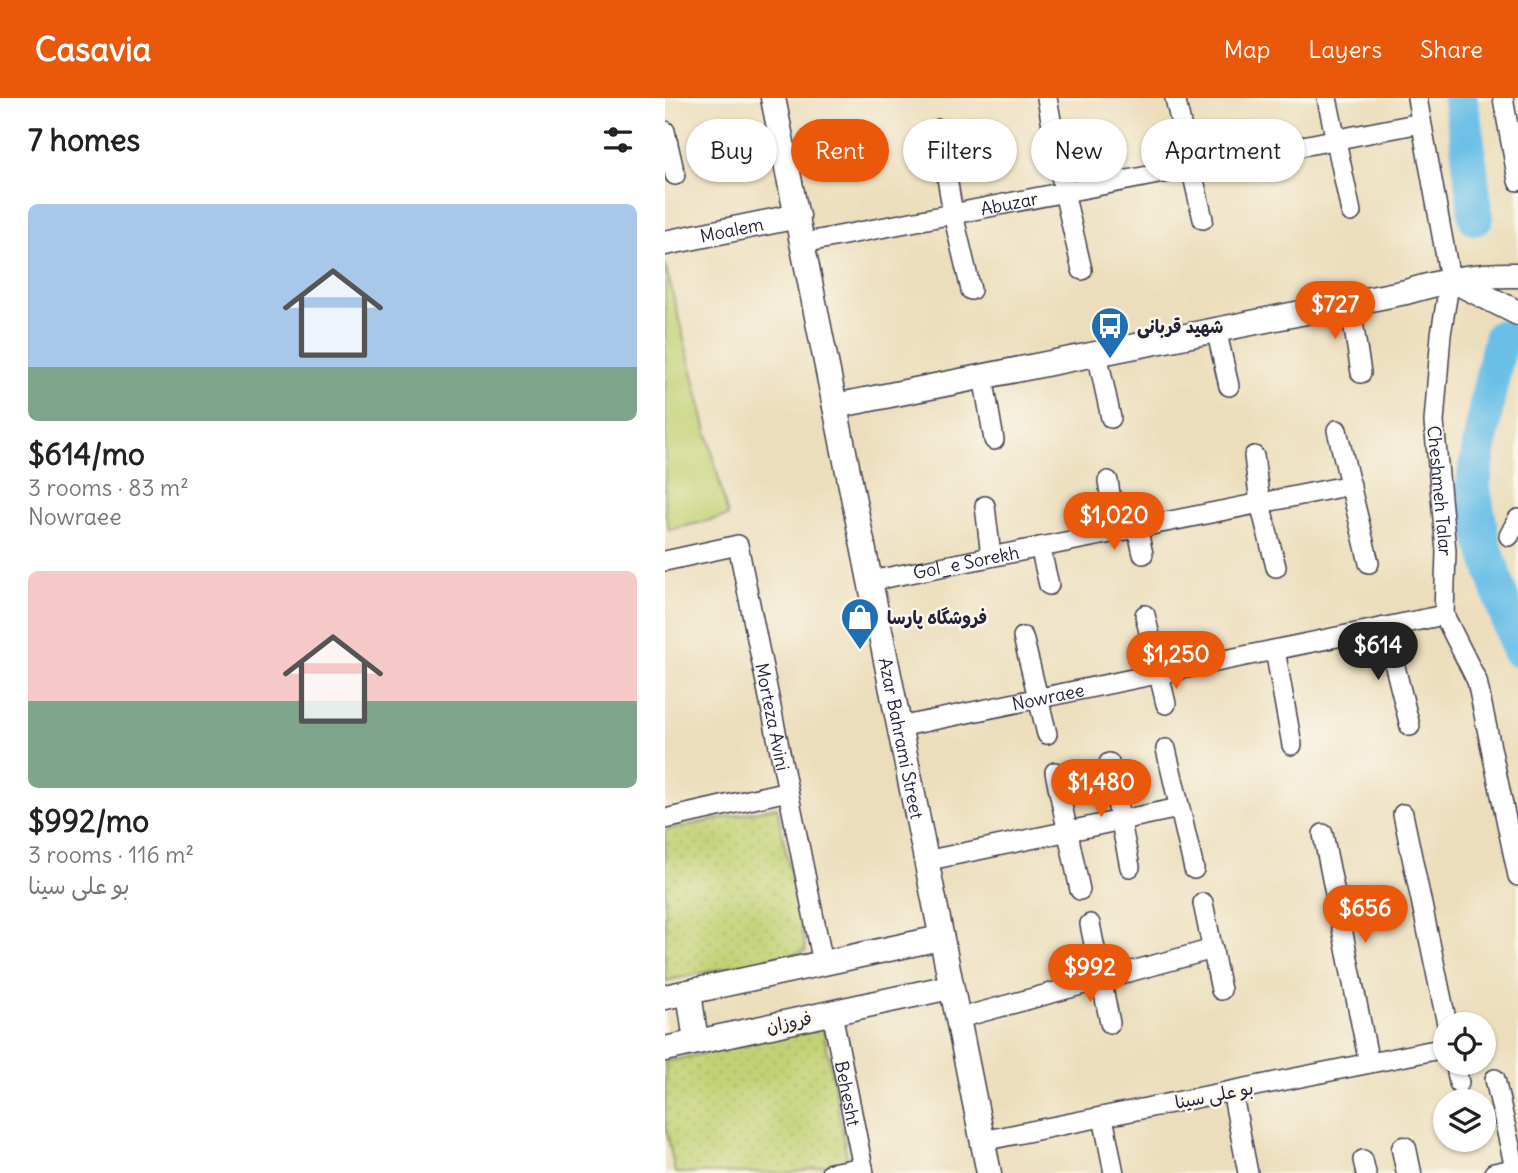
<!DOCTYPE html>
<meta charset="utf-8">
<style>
body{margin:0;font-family:Delius,"Playpen Sans Arabic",sans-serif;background:#f2f2f2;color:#222;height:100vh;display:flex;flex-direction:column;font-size:26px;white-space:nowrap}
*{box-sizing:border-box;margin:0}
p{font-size:23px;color:#767676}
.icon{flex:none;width:38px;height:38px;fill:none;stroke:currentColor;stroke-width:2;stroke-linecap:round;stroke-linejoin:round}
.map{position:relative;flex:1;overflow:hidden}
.sheet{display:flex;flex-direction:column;background:#fff;width:665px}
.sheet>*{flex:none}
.guide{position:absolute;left:21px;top:21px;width:665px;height:63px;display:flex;gap:14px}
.tools{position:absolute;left:768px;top:914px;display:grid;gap:14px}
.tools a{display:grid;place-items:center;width:63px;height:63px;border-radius:50%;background:#fff;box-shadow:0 2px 5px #0004;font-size:35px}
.price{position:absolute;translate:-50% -60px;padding:0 16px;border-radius:24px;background:#ea580c;color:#fff;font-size:23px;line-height:46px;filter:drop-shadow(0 2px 4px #0008)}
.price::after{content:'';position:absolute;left:50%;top:42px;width:21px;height:16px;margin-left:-10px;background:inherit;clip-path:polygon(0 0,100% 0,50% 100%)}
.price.selected{background:#222;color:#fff}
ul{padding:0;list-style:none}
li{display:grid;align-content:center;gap:14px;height:371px;padding:0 28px}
li span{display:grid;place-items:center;height:217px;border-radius:10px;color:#555}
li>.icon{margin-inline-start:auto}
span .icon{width:126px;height:126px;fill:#fffc;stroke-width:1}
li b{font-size:30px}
h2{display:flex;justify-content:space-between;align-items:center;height:84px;padding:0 28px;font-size:30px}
.chip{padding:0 24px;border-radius:32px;background:#fff;box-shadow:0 2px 5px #0004;font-size:24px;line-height:63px}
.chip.selected{background:#ea580c;color:#fff}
header{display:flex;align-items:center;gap:42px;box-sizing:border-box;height:98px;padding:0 35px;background:#ea580c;color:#fff}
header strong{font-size:33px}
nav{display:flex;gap:38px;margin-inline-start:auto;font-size:24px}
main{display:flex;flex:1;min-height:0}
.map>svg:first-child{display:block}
.park{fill:url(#park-dots);stroke:#727a58;stroke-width:2}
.pitch{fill:#c2d174;stroke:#727a58;stroke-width:2}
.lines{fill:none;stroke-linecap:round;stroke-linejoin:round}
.river{stroke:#6abfe7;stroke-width:35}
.minor-casing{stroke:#403e4e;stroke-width:22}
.tertiary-casing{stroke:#403e4e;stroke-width:27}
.minor{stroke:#fff;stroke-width:19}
.tertiary{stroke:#fff;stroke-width:24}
.labels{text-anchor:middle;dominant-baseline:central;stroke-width:5;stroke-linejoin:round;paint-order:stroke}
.street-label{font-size:18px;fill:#22223b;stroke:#fbf7ec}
.poi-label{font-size:18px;font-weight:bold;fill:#22223b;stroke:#fbf7ec;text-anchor:start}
</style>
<header>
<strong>Casavia</strong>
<nav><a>Map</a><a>Layers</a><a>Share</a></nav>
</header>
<main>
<section class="sheet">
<h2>7 homes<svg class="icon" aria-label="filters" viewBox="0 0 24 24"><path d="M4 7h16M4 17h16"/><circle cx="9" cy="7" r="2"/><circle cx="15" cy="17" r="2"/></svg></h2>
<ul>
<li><span style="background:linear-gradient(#a9c7e8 75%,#7fa58c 0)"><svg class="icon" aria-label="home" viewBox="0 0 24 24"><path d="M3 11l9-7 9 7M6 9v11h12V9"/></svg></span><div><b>$614/mo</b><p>3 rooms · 83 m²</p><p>Nowraee</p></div></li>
<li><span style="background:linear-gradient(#f6c9c9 60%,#7fa58c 0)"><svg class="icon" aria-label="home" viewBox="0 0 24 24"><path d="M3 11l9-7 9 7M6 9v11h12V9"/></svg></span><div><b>$992/mo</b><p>3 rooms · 116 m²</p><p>بو علی سینا</p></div></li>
</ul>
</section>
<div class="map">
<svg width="853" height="1075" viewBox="0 0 853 1075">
<defs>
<pattern id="park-dots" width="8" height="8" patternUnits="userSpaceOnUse" patternTransform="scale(1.75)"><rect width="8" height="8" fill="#c2d174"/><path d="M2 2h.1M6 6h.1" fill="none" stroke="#a6b365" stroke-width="1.8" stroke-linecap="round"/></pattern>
</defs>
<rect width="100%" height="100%" fill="#fbf7ec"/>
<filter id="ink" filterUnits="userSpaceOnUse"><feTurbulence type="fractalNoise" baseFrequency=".0143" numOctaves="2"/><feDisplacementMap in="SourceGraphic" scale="14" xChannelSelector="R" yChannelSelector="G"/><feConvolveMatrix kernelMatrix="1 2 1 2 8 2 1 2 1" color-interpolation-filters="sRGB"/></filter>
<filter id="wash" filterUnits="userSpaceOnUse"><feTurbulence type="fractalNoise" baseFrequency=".00686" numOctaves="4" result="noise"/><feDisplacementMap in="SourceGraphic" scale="28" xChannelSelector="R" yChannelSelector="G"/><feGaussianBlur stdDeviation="1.57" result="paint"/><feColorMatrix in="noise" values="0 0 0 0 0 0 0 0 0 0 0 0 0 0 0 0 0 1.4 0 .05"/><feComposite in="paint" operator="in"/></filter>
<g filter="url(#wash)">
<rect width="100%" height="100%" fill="#ecdebc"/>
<g class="park">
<path d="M112,709L141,853L0,883V732Z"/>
<path d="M158,929L183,1063L126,1075H10L0,1024V964Z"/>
</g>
<path class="pitch" d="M0,165L63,418L4,432L0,413Z"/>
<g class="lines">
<g class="river">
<path d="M795,0L801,33L811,120"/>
<path d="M836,239L823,298L808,388L817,439L853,552"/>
</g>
</g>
</g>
<g filter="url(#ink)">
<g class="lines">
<defs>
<g id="minor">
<path d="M382,0L399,94L417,172"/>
<path d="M510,0L538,121"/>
<path d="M662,0L686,114"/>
<path id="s1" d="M752,0L785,181L776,236L769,324L781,453L779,517L812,583L853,778"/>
<path d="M838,0L853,83"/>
<path d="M274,31L288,116L306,192"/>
<path d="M0,33L10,77"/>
<path id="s2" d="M138,145L756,25"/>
<path d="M685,205L696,275"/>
<path d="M551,231L564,288"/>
<path d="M432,255L446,320"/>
<path d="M318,278L329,342"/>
<path d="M672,332L704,465"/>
<path d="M589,358L595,405L611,469"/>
<path d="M443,383L451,434"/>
<path d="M320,408L326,458"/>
<path d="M472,429L478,456"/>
<path d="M844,438L853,421"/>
<path d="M375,449L384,487"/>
<path id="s3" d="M0,463L73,447L158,865"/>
<path id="s4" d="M205,483L686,387"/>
<path d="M480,517L501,606"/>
<path d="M720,529L745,628"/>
<path d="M358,539L382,636"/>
<path d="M610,552L627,647"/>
<path id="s5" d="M234,629L779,517"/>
<path d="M501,651L529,771"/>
<path d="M444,665L465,769"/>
<path d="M390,674L415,792"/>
<path d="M738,716L782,926"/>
<path d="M0,721L123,693"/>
<path d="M658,736L704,965"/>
<path d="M260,763L514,710"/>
<path d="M538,805L556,892"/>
<path d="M425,826L445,925"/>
<path id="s6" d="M167,915L199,1075"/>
<path d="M291,921L548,851"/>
<path d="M790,964L794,985"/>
<path d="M830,981L851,1075"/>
<path d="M567,993L583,1075"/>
<path d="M438,1019L449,1075"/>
<path d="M317,1043L780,950"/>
<path d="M698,1062L701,1075"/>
<path d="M166,1075L198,1069"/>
<path d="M829,1075L853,1070"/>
</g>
<g id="tertiary">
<path id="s7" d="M108,0L324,1075"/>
<path id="s8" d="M0,145L133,118"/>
<path d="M785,181L853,215"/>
<path d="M170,308L741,194C782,182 810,176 853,177"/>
<path d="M24,894L31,944"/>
<path d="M0,899L275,840"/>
<path d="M0,951L285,889"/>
<path d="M739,1051L744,1075"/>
</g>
</defs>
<use href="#minor" class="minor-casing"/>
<use href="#tertiary" class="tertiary-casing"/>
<use href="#minor" class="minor"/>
<use href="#tertiary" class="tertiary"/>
</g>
</g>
<defs>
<symbol id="bus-pin" viewBox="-11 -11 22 30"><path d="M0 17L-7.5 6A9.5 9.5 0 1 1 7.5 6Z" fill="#1f6fb2" stroke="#fbf7ec"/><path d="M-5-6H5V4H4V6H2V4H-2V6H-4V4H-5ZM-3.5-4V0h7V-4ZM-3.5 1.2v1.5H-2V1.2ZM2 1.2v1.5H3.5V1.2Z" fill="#fff"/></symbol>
<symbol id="shop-pin" viewBox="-11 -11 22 30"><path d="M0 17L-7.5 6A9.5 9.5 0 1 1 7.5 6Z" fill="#1f6fb2" stroke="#fbf7ec"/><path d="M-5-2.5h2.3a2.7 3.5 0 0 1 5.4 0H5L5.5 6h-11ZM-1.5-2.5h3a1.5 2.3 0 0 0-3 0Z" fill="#fff"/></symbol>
</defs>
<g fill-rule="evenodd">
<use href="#bus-pin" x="423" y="206" width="44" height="60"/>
<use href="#shop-pin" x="173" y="497" width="44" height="60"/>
</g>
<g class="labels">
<g class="street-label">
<text stroke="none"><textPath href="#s2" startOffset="210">Abuzar</textPath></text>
<text stroke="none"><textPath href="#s8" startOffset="68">Moalem</textPath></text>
<text stroke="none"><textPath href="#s1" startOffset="397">Cheshmeh Talar</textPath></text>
<text stroke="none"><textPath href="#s4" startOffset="98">Gol_e Sorekh</textPath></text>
<text stroke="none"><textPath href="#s5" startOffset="152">Nowraee</textPath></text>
<text stroke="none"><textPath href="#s3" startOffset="250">Morteza Avini</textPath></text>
<text stroke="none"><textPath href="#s7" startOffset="653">Azar Bahrami Street</textPath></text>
<text transform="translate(124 924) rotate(-12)">فروزان</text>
<text stroke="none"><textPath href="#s6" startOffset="82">Behesht</textPath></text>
<text transform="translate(549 997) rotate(-11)">بو علی سینا</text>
</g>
<g class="poi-label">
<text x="472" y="228">شهید قربانی</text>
<text x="222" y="519">فروشگاه پارسا</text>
</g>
</g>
</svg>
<div class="tools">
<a><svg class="icon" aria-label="locate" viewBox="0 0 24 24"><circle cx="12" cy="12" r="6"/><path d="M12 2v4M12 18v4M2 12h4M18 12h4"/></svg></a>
<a><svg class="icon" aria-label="layers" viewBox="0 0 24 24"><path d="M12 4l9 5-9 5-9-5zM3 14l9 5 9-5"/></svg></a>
</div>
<b class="price" style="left:670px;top:243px">$727</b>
<b class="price" style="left:449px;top:454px">$1,020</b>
<b class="price selected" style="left:713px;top:584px">$614</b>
<b class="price" style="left:511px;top:593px">$1,250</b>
<b class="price" style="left:436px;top:721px">$1,480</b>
<b class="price" style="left:700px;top:847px">$656</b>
<b class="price" style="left:425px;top:906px">$992</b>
<div class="guide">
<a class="chip">Buy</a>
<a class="chip selected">Rent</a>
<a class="chip">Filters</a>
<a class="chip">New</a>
<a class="chip">Apartment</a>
</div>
</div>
</main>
